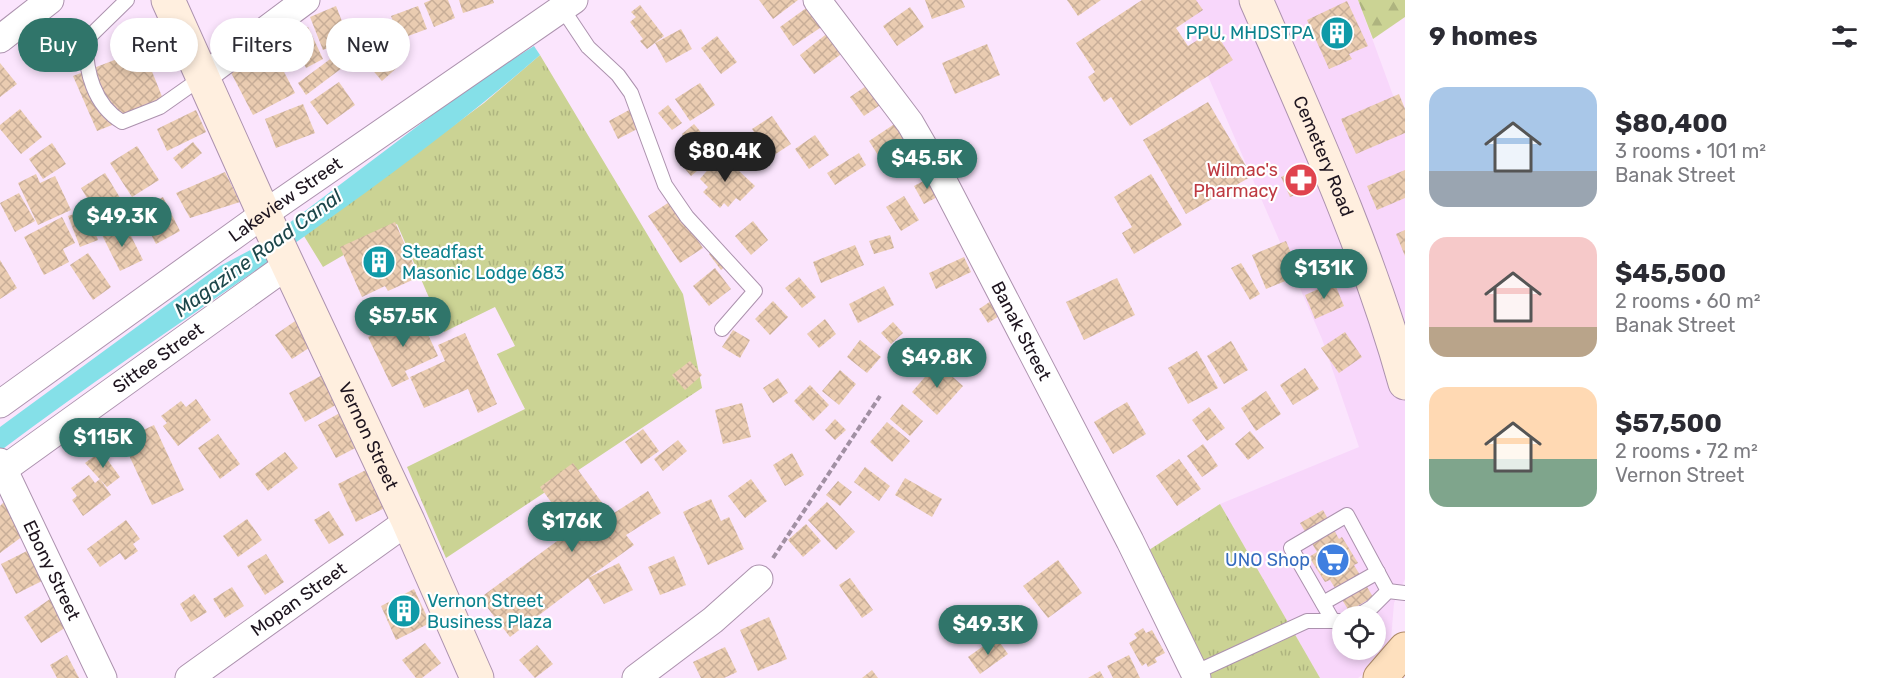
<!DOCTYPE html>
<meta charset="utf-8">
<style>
body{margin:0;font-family:Rubik,sans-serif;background:#f7f7f7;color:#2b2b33;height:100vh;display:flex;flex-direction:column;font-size:22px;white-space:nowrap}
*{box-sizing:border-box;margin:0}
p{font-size:20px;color:#7c7c81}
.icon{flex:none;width:33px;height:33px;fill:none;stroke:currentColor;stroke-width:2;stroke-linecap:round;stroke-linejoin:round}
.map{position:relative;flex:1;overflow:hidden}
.side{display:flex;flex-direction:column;background:#fff;width:480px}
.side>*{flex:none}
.banner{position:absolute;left:18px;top:18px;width:570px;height:54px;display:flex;gap:12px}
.controls{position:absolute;left:1332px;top:606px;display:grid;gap:12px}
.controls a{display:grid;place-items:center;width:54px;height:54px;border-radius:50%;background:#fff;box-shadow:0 3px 9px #0003;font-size:30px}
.price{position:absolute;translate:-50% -51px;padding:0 14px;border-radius:21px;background:#30756a;color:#fff;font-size:20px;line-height:39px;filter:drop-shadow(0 2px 3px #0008)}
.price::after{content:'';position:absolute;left:50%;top:36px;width:18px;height:14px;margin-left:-9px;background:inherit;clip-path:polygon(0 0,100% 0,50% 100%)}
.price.selected{background:#222;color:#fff}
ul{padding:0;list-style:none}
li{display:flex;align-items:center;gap:18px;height:150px;padding:0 24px}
li span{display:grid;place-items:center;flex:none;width:168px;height:120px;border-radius:18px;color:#555}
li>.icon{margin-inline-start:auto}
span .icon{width:72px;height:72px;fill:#fffc;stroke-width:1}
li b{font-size:26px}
h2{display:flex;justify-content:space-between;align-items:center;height:72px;padding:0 24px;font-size:26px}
.chip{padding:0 21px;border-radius:27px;background:#fff;box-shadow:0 3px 9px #0003;font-size:21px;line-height:54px}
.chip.selected{background:#30756a;color:#fff}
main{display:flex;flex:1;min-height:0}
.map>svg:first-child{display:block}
.built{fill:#f8d7fb;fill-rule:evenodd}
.grass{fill:url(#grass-tufts)}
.forest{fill:url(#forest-firs)}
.water{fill:#85e0e8}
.building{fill:url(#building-cross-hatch)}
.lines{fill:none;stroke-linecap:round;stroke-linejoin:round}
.service-casing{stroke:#ac92ae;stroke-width:16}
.minor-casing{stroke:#ac92ae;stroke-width:29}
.secondary-casing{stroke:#ac92ae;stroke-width:35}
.primary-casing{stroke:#af8b6a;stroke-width:35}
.path{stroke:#a190a3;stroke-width:4;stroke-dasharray:6 3;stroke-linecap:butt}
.service{stroke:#fff;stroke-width:14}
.minor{stroke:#fff;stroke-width:27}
.secondary{stroke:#ffefdf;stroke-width:33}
.primary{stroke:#fee0be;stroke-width:33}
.labels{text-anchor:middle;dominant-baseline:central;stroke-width:4.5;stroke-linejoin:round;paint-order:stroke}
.culture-label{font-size:18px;fill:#0d838f;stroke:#fff;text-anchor:start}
.street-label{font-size:18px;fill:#1d141e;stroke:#fff}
.health-label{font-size:18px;fill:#be3a42;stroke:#fff;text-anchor:end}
.shop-label{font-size:18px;fill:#366cbe;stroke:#fff;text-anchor:end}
.water-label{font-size:20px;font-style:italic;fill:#1c464a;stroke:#fff}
</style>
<main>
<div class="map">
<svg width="1405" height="678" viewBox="0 0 1405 678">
<defs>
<pattern id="grass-tufts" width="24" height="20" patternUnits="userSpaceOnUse" patternTransform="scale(1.5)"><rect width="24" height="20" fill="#cbd394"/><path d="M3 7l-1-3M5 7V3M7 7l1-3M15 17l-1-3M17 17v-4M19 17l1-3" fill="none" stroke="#aeb47f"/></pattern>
<pattern id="forest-firs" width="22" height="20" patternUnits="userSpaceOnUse" patternTransform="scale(1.5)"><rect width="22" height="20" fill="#cbd394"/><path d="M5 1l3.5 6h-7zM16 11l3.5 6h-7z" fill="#aeb47f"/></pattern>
<pattern id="building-cross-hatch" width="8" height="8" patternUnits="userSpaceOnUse" patternTransform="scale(1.5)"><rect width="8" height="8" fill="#eaccb1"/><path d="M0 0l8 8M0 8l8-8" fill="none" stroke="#c8ae98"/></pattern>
</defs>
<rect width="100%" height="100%" fill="#fbe5fd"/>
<path class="built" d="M1175,0H1358L1405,128V579L1394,603L1391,640L1371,668L1358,678H1320L1220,504L1359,447L1322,339ZM1342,616H1376V650H1342Z"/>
<g class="grass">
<path d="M540,55L683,294L702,388L446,558L407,467L525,409L497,354L515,346L495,307L444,332L397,224L323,267L304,236L484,103Z"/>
<path d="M1220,504L1320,678H1184L1132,561Z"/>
</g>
<path class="forest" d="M1358,0H1405V17L1373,39Z"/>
<path class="water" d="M534,46L540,55C371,202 178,318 0,451V427L220,266L260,245L472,85Z"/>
<g class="building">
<path d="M431,0H448L455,18L434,27L424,3Z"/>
<path d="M459,0H493L494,3L463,13Z"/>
<path d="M759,0H798L773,19Z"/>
<path d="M925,0H962L965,7L932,19Z"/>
<path d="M1067,0H1101L1078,16Z"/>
<path d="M1142,0H1196L1203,10L1176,28L1188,46L1214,30L1233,60L1130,126L1111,97L1104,102L1088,77L1095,72L1076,43Z"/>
<path d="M1347,1L1368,46L1349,54L1352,59L1329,69L1307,20Z"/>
<path d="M640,5L664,36L647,49L640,41L643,39L630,22L636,17L631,12Z"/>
<path d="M336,6L349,39L323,50L310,17Z"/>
<path d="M418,6L427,29L400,39L391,16Z"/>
<path d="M809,6L823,26L793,46L780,27Z"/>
<path d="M910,7L924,27L897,46L883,26Z"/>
<path d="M308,27L323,59L306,68L291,35Z"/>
<path d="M681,29L692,49L666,63L655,43Z"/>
<path d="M829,32L844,52L814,74L800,55Z"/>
<path d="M717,36L737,62L721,74L701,48Z"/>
<path d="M359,37L368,49L353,61L344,49Z"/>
<path d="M268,41L295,93L253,115L226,63Z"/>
<path d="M987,44L1000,75L955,94L942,63Z"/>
<path d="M143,49L165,104L97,131L73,76Z"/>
<path d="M388,50L400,65L382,81L369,66Z"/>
<path d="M333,57L342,68L306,95L298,83Z"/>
<path d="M0,63L17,84L0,97Z"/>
<path d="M339,82L355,105L327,125L310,102Z"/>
<path d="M872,82L886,101L864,116L850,97Z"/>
<path d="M700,83L715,105L690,121L675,99Z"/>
<path d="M1399,94L1405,109V133L1356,154L1341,119Z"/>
<path d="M1208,102L1252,176L1186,214L1143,140Z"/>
<path d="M303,104L315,133L276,148L265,119Z"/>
<path d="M668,105L682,123L672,130L658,113Z"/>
<path d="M20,109L42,137L21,154L0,129V125Z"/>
<path d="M196,110L206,132L167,151L157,129Z"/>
<path d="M629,110L639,128L618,139L609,121Z"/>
<path d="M772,116L791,144L771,157L752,129Z"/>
<path d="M899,121L913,142L883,163L869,141Z"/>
<path d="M694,124L705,137L692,147L682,134Z"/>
<path d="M815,135L829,155L809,169L795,149Z"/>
<path d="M193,142L202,153L182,169L173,158Z"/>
<path d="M52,143L66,164L43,179L29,159Z"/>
<path d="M137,146L159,180L132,197L110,163Z"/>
<path d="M694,152L704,165L691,176L680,163Z"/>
<path d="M859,153L866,165L835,185L827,173Z"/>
<path d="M721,154L755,186L740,201L736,198L728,207L724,203L720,208L703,192L708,187L700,179Z"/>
<path d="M1311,163L1320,184L1290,197L1281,177Z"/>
<path d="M1405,170V198L1377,210L1367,186Z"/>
<path d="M225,172L240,202L190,218L176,193Z"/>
<path d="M105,173L125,206L101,221L81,188Z"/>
<path d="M36,174L40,183L55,176L71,210L38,225L18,183Z"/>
<path d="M1151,174L1182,225L1134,254L1122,233L1132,227L1114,197Z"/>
<path d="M931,177L941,195L924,204L914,186Z"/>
<path d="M19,193L35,221L15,232L0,203Z"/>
<path d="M904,196L919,220L901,231L886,207Z"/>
<path d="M163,197L180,231L156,244L138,210Z"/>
<path d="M671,201L703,248L680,263L648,216Z"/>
<path d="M86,210L98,240L80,247L68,216Z"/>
<path d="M62,217L75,243L63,249L69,262L44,275L24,237Z"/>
<path d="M753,221L768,240L751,255L735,236Z"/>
<path d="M395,222L419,277L388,291L385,286L362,297L340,247Z"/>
<path d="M125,224L143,260L120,271L102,235Z"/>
<path d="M1405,230V256L1396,234Z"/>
<path d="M890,235L894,248L874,254L869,241Z"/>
<path d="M1286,241L1300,275L1266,289L1252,255Z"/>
<path d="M720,245L732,261L721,270L709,254Z"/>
<path d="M855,245L864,265L821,283L813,262Z"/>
<path d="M88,253L111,287L93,300L70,265Z"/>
<path d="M964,257L971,272L936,289L929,273Z"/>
<path d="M0,260L17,288L0,299Z"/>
<path d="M1241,263L1260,294L1250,300L1231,268Z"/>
<path d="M715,268L731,289L709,306L693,286Z"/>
<path d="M799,277L816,297L802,308L785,288Z"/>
<path d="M1117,278L1135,315L1084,340L1066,302Z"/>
<path d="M1334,282L1344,306L1315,319L1305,295Z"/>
<path d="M884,286L894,305L858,323L849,304Z"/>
<path d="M994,299L1004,313L988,323L979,309Z"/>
<path d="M773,301L788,317L770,335L755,319Z"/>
<path d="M418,313L438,356L405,371L409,379L392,387L368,337Z"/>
<path d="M298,319L315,344L292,359L275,335Z"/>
<path d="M825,319L836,334L819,348L807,334Z"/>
<path d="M893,322L903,333L891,344L881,333Z"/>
<path d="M733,330L750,340L740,358L722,347Z"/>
<path d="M1345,332L1362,357L1339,373L1321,348Z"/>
<path d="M465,333L497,404L478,413L468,389L424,408L410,377L445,361L438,345Z"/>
<path d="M860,340L881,357L867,373L847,357Z"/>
<path d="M1231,341L1248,370L1224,384L1207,356Z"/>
<path d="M1197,351L1218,388L1188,404L1168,368Z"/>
<path d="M690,361L702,375L685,390L672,375Z"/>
<path d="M937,363L963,386L937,415L912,392Z"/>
<path d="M1305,368L1319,389L1293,405L1280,385Z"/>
<path d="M840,370L856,384L839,405L822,391Z"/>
<path d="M328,372L343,401L305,422L289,393Z"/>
<path d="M778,378L788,393L773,403L763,388Z"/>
<path d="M810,385L829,405L813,421L794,401Z"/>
<path d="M1266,391L1281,414L1256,431L1241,408Z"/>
<path d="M196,399L211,420L178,446L163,426L167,423L161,416L181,401L186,407Z"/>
<path d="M1127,402L1146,434L1113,454L1094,422Z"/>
<path d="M742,403L751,437L723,444L715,410Z"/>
<path d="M902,404L923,421L910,436L890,419Z"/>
<path d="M1209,407L1225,428L1207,441L1192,420Z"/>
<path d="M347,409L365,443L336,458L318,425Z"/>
<path d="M835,419L846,430L835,440L825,430Z"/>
<path d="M887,422L910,441L892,462L870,442Z"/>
<path d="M154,425L184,490L152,505L122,440Z"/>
<path d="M643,429L659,451L641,464L625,442Z"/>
<path d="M1250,431L1264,448L1248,460L1235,444Z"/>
<path d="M218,434L240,464L220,479L198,448Z"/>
<path d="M678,440L687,451L663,471L654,459Z"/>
<path d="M1203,444L1218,466L1202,477L1187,456Z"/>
<path d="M101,451L120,477L107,487L85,463Z"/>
<path d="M285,452L298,468L268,491L255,474Z"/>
<path d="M792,453L804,475L785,486L773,465Z"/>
<path d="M1179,459L1201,489L1177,506L1156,476Z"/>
<path d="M573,463L611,515L648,491L661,513L626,535L634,545L588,578L619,563L633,590L604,604L588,578L510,637L480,598L572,530L540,487Z"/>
<path d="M865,467L890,486L879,501L854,482Z"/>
<path d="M370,468L389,506L356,522L338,484Z"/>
<path d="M89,475L95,483L100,479L111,495L83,516L72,500L77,496L71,488Z"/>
<path d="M905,478L942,499L932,517L895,495Z"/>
<path d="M751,479L767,501L745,518L728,496Z"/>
<path d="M838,481L852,492L840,506L826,495Z"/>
<path d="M711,499L721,521L729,517L744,549L708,565L683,512Z"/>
<path d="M4,502L27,533L0,553V506Z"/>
<path d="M827,502L855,532L836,550L808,520Z"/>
<path d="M1323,510L1339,539L1342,537L1358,563L1354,565L1373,597L1349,611L1330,580L1325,582L1309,557L1317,552L1300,523Z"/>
<path d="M329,511L344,535L329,544L314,520Z"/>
<path d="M247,519L262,540L238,557L223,536Z"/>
<path d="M126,520L140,539L133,544L138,551L125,560L120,553L100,567L87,549Z"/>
<path d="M806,524L821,541L803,557L788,540Z"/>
<path d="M33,548L48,578L16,594L1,564Z"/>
<path d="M266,554L284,582L265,595L247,566Z"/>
<path d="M674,556L686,585L660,595L648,567Z"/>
<path d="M1058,560L1082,593L1048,618L1023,586Z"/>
<path d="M850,578L873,610L862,618L839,585Z"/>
<path d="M232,587L244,606L225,618L213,599Z"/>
<path d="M414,589L430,623L396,640L381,606Z"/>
<path d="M194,594L207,612L191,622L180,604Z"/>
<path d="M50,599L68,626L41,643L24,617Z"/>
<path d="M769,617L787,659L758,671L740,630Z"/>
<path d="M1143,628L1146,633L1152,630L1165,653L1155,658L1157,662L1148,667L1146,663L1142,666L1129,643L1137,638L1134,634Z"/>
<path d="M996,637L1008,654L980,674L968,657Z"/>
<path d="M425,643L441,663L422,678H416L402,660Z"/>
<path d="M537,645L553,664L535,678L519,660Z"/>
<path d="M725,647L737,672L724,678H701L693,662Z"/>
<path d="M67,655L79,678H57L50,665Z"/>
<path d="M1129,655L1140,678H1113L1107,666Z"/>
<path d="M872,670L878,678H862Z"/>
<path d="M1100,671L1104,678H1088Z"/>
</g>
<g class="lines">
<defs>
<g id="service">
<path d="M127,0L86,40C85,71 94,105 122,122L160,107L204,76"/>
<path d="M562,8L588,47L618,75L631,93L665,185L687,217L755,291L722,329"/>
<path d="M1323,603L1378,572"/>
<path d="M1357,616L1372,607L1388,591L1405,593"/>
<path d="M1333,621L1291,548L1347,515L1388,591"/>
<path d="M1194,673L1307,621H1339"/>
</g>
<g id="minor">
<path id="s1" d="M817,0L910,123L940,175L1130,541L1197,678"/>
<path d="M0,39L50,0"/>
<path d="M204,76L306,0"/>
<path id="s2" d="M0,404L264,214L574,0"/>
<path id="s3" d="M0,462L103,678"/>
<path id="s4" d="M0,472L289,264"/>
<path id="s5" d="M189,678L408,521"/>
<path d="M636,678L713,620L759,579"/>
</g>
<g id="secondary">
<path id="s6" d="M168,0L264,214L408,521L477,678"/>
<path id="s7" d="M1256,0C1311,126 1368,250 1405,383"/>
</g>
<path id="primary" d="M1380,678L1405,649"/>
</defs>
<use href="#service" class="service-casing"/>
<use href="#minor" class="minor-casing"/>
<use href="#secondary" class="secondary-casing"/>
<use href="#primary" class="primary-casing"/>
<path class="path" d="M773,558L880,396"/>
<use href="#service" class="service"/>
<use href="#minor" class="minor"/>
<use href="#secondary" class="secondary"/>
<use href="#primary" class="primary"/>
</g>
<defs>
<symbol id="building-disc" viewBox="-11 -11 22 22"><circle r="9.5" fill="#0f9aa8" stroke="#fff"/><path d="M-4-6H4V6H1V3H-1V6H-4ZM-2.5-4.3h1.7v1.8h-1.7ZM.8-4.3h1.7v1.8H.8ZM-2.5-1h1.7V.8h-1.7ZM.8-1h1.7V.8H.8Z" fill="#fff"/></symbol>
<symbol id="pharmacy-disc" viewBox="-11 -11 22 22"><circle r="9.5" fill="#e0444e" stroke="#fff"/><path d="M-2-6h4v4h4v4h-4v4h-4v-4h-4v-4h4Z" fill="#fff"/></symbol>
<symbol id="supermarket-disc" viewBox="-11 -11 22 22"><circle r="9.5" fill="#3f7fe0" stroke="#fff"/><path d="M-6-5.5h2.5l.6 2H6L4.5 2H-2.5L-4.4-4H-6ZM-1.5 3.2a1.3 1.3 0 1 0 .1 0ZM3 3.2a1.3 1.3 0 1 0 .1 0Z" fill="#fff"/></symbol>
</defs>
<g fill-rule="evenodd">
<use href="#building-disc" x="1318" y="14" width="38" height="38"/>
<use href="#pharmacy-disc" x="1282" y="161" width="38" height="38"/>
<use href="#building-disc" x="360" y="243" width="38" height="38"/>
<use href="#supermarket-disc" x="1314" y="541" width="38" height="38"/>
<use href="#building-disc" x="385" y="592" width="38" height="38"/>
</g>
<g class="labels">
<g class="culture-label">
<text x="1314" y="33" text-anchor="end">PPU, MHDSTPA</text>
<text x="402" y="252">Steadfast<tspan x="402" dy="21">Masonic Lodge 683</tspan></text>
<text x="427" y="601">Vernon Street<tspan x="427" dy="21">Business Plaza</tspan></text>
</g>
<g class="street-label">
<text stroke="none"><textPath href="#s7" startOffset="170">Cemetery Road</textPath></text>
<text stroke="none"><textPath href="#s2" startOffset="351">Lakeview Street</textPath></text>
<text stroke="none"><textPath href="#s1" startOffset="390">Banak Street</textPath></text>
<text stroke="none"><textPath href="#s4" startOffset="195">Sittee Street</textPath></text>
<text stroke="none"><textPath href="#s6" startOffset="480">Vernon Street</textPath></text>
<text stroke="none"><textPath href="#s3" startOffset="120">Ebony Street</textPath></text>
<text stroke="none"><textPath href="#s5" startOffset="135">Mopan Street</textPath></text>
</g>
<g class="health-label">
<text x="1278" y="170">Wilmac's<tspan x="1278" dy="21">Pharmacy</tspan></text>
</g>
<g class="shop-label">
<text x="1310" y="560">UNO Shop</text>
</g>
<g class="water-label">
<text transform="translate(258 253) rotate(-36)">Magazine Road Canal</text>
</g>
</g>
</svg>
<div class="controls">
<a><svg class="icon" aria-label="locate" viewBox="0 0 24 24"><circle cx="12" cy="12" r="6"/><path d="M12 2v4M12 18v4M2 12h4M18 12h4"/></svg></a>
</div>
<b class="price selected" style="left:725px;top:183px">$80.4K</b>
<b class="price" style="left:927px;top:190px">$45.5K</b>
<b class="price" style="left:122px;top:248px">$49.3K</b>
<b class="price" style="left:1324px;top:300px">$131K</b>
<b class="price" style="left:403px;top:348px">$57.5K</b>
<b class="price" style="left:937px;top:389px">$49.8K</b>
<b class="price" style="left:103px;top:469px">$115K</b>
<b class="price" style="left:572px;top:553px">$176K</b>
<b class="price" style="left:988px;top:656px">$49.3K</b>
<div class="banner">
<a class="chip selected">Buy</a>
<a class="chip">Rent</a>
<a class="chip">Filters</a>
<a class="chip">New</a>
</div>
</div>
<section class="side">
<h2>9 homes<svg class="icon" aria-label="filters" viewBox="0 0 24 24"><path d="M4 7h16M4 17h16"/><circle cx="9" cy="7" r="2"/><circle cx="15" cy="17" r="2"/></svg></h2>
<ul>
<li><span style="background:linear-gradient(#a9c7e8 70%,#9aa5b1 0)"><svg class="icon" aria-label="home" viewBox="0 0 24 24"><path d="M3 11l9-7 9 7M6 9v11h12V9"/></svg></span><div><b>$80,400</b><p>3 rooms · 101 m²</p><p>Banak Street</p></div></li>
<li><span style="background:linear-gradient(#f6c9c9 75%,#b9a48a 0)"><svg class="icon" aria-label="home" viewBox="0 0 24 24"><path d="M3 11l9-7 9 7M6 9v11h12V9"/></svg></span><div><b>$45,500</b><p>2 rooms · 60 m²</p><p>Banak Street</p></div></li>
<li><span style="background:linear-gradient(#ffd9b3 60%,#7fa58c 0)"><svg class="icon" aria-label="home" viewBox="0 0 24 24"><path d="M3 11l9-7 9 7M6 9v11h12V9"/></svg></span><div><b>$57,500</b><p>2 rooms · 72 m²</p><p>Vernon Street</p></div></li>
</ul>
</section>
</main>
